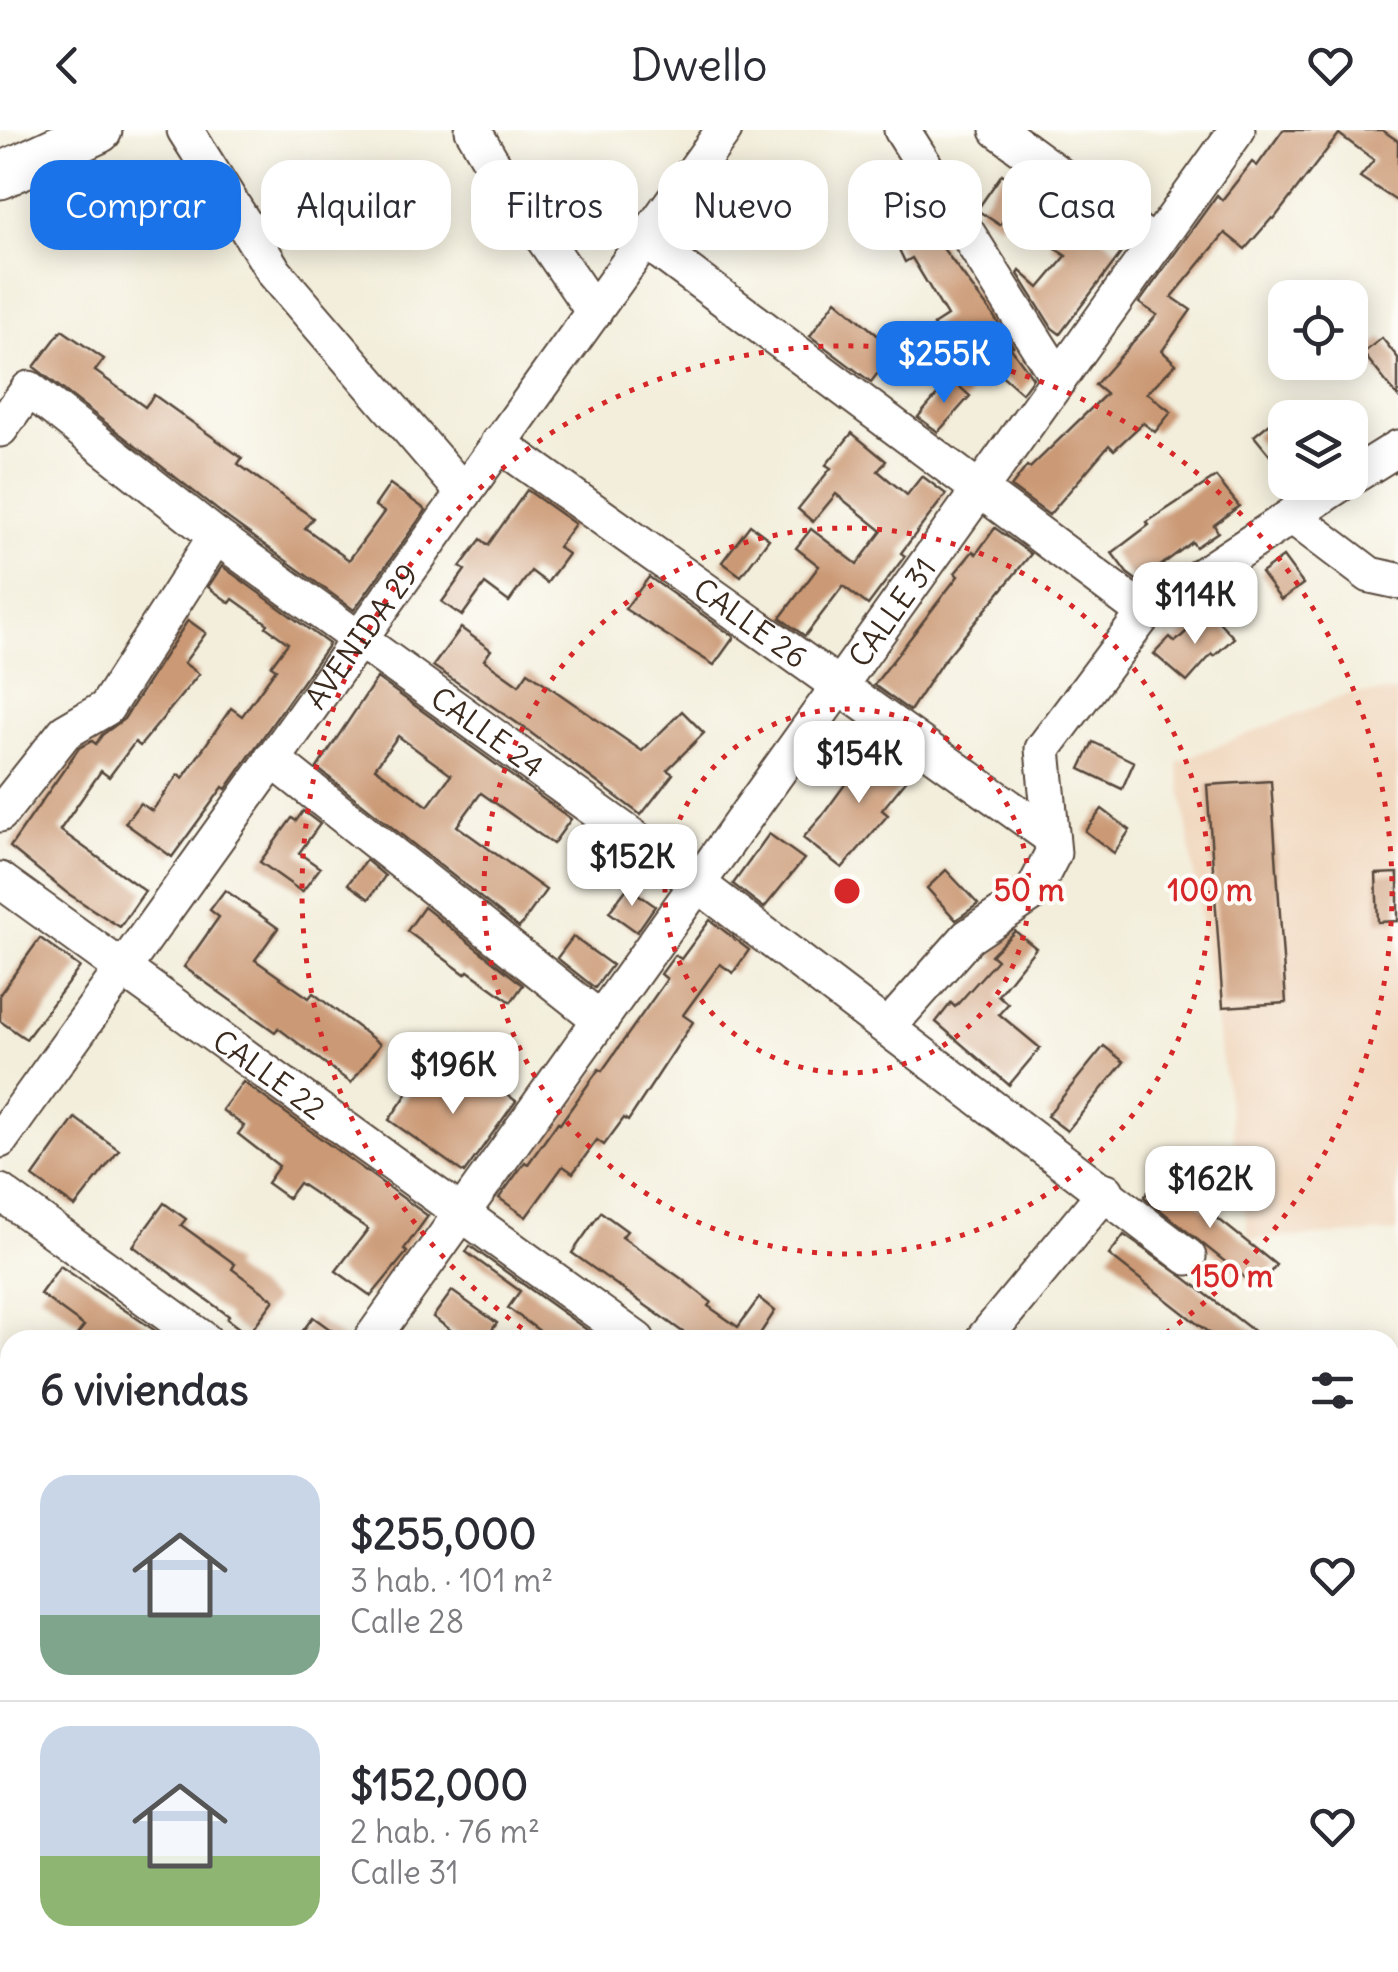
<!DOCTYPE html>
<html lang="es">
<meta charset="utf-8">
<style>
body{margin:0;font-family:Delius,sans-serif;background:#f2f2f3;color:#2b2b33;height:100vh;display:flex;flex-direction:column;font-size:38px;white-space:nowrap}
*{box-sizing:border-box;margin:0}
p{font-size:32px;color:#7c7c81}
.icon{flex:none;width:55px;height:55px;fill:none;stroke:currentColor;stroke-width:2;stroke-linecap:round;stroke-linejoin:round}
.map{position:relative;flex:1;overflow:hidden}
.drawer{position:absolute;left:0px;top:1200px;width:1400px;height:642px;display:flex;flex-direction:column;background:#fff;border-radius:30px 30px 0 0;box-shadow:0 5px 25px #0003}
.drawer>*{flex:none}
.guide{position:absolute;left:30px;top:30px;width:1340px;height:90px;display:flex;gap:20px}
.buttons{position:absolute;left:1268px;top:150px;display:grid;gap:20px}
.buttons a{display:grid;place-items:center;width:100px;height:100px;border-radius:20px;background:#fff;box-shadow:0 5px 25px #0003;font-size:50px}
.price{position:absolute;translate:-50% -85px;padding:0 22px;border-radius:20px;background:#fff;color:#222;font-size:32px;line-height:65px;filter:drop-shadow(0 2px 5px #0008)}
.price::after{content:'';position:absolute;left:50%;top:60px;width:30px;height:22px;margin-left:-15px;background:inherit;clip-path:polygon(0 0,100% 0,50% 100%)}
.price.on{background:#1a73e8;color:#fff}
ul{padding:0;list-style:none}
li{display:flex;align-items:center;gap:30px;height:250px;padding:0 40px}
li+li{border-top:2px solid #e1e1e2}
li span{display:grid;place-items:center;flex:none;width:280px;height:200px;border-radius:30px;color:#555}
li>.icon{margin-inline-start:auto}
span .icon{width:120px;height:120px;fill:#fffc;stroke-width:1}
li b{font-size:42px}
h2{display:flex;justify-content:space-between;align-items:center;height:120px;padding:0 40px;font-size:42px}
.chip{padding:0 35px;border-radius:30px;background:#fff;box-shadow:0 5px 25px #0003;font-size:35px;line-height:90px}
.chip.on{background:#1a73e8;color:#fff}
header{display:flex;justify-content:space-between;align-items:center;height:130px;padding:0 40px;background:#fff;font-size:45px;font-weight:600}
.map>svg:first-child{display:block}
.built{fill:#f0d6bc}
.building{fill:#cb9975;fill-rule:evenodd}
.lines{fill:none;stroke-linecap:round;stroke-linejoin:round}
.minor-casing{stroke:#57473a;stroke-width:39}
.major-casing{stroke:#57473a;stroke-width:49}
.minor{stroke:#fff;stroke-width:35}
.major{stroke:#fff;stroke-width:45}
.ring{fill:none;stroke:#d62828;stroke-width:5;stroke-dasharray:5 10}
.labels{text-anchor:middle;dominant-baseline:central;stroke-width:8;stroke-linejoin:round;paint-order:stroke}
.street-label{font-size:30px;fill:#3b2a1e;stroke:#fdfcf7}
.centre{fill:#d62828;stroke:#fdfcf7;stroke-width:5}
.ring-label{font-size:30px;text-anchor:middle;font-weight:bold;fill:#d62828;stroke:#fdfcf7;stroke-width:8;stroke-linejoin:round;paint-order:stroke}
</style>
<header><svg class="icon" aria-label="back" viewBox="0 0 24 24"><path d="M15 5l-7 7 7 7"/></svg>Dwello<svg class="icon" aria-label="heart" viewBox="0 0 24 24"><path d="M12 20l-8-8c-3-5 5-10 8-4 3-6 11-1 8 4z"/></svg></header>
<div class="map">
<svg width="1398" height="1842" viewBox="0 0 1398 1842">
<rect width="100%" height="100%" fill="#fdfcf7"/>
<filter id="ink" filterUnits="userSpaceOnUse"><feTurbulence type="fractalNoise" baseFrequency=".01" numOctaves="2"/><feDisplacementMap in="SourceGraphic" scale="20" xChannelSelector="R" yChannelSelector="G"/><feConvolveMatrix kernelMatrix="1 2 1 2 8 2 1 2 1" color-interpolation-filters="sRGB"/></filter>
<filter id="wash" filterUnits="userSpaceOnUse"><feTurbulence type="fractalNoise" baseFrequency=".0048" numOctaves="4" result="noise"/><feDisplacementMap in="SourceGraphic" scale="40" xChannelSelector="R" yChannelSelector="G"/><feGaussianBlur stdDeviation="2.25" result="paint"/><feColorMatrix in="noise" values="0 0 0 0 0 0 0 0 0 0 0 0 0 0 0 0 0 1.4 0 .05"/><feComposite in="paint" operator="in"/></filter>
<g filter="url(#wash)">
<rect width="100%" height="100%" fill="#f3eedb"/>
<path class="built" d="M1398,562V1102L1249,1109L1177,632L1349,564Z"/>
<g id="blocks">
<g class="building">
<path d="M1283,0H1382L1398,11V72L1360,47L1374,30L1339,4L1274,89L1272,88L1245,119L1225,103L1172,167L1191,180L1162,221L1176,234L1147,263L1171,282L1155,302L1143,293L1114,320L1109,315L1049,385L1011,357L1027,336L1030,338L1106,264L1095,255L1157,185L1139,173L1217,65L1222,70L1252,32L1257,36Z"/>
<path d="M1002,44L1024,60L1000,95L977,80Z"/>
<path d="M1072,86L1122,122L1060,204L1052,198L1018,144L1020,141L1039,158L1066,126L1050,115Z"/>
<path d="M931,90L944,115L942,117L993,185L1013,216L1010,217L1033,248L1022,263L989,234L970,248L933,195L947,186L912,128L905,132L894,109Z"/>
<path d="M836,170L895,220L871,252L810,206Z"/>
<path d="M62,200L104,229L95,241L145,277L154,265L242,328L238,334L313,388L305,398L349,430L384,382L375,376L390,354L426,380L354,480L229,389L34,237Z"/>
<path d="M1382,208L1398,228V267L1363,223Z"/>
<path d="M951,249L970,266L938,302L918,287Z"/>
<path d="M1276,288L1285,298V344L1254,306Z"/>
<path d="M852,303L886,331L878,341L907,365L922,346L946,364L901,423L905,426L868,475L843,456L805,506L780,488L819,436L796,418L811,399L857,434L882,401L836,364L813,392L798,379L831,338L826,335Z"/>
<path d="M1216,347L1239,376L1214,395L1218,402L1196,417L1192,412L1139,452L1127,443L1112,423L1149,395L1147,392Z"/>
<path d="M527,360L575,394L558,417L568,424L547,453L531,441L509,472L485,454L462,486L442,472L465,440L460,437L481,409L488,415Z"/>
<path d="M750,395L769,409L741,446L722,432Z"/>
<path d="M995,398L1031,424L941,534L910,581L874,555L958,446L955,443L973,421L976,424Z"/>
<path d="M1283,427L1303,454L1281,470L1261,443Z"/>
<path d="M222,436L329,514L226,659L223,657L172,727L125,693L140,673L152,681L178,645L183,648L231,578L242,586L276,539L271,536L288,513L266,497L268,494L233,469L230,473L208,457Z"/>
<path d="M649,447L734,507L714,535L625,479Z"/>
<path d="M1209,481L1234,508L1214,526L1212,524L1187,552L1154,524L1170,507L1175,512Z"/>
<path d="M188,490L206,503L184,533L199,544L140,616L135,612L109,647L101,641L60,700L145,761L120,797L67,763L10,717L79,618L92,611L96,614L102,605L124,589Z"/>
<path d="M461,498L491,520L484,530L519,555L528,542L642,621L682,581L704,603L667,640L673,644L641,685L523,597L433,536Z"/>
<path d="M377,548L571,689L553,714L481,663L457,696L546,760L519,798L317,638ZM398,606L451,645L428,676L375,638Z"/>
<path d="M876,612L913,642L882,680L888,685L842,738L803,708L822,686Z"/>
<path d="M1093,612L1134,632L1122,659L1080,639Z"/>
<path d="M1271,651L1286,873L1223,877L1207,655Z"/>
<path d="M1102,679L1130,700L1114,723L1085,701Z"/>
<path d="M303,681L320,694L299,723L320,738L302,762L260,732L292,688L296,691Z"/>
<path d="M769,704L804,729L764,778L733,754Z"/>
<path d="M366,730L385,746L369,769L348,754Z"/>
<path d="M946,740L978,774L956,790L927,758Z"/>
<path d="M1398,743V791L1378,792L1376,744Z"/>
<path d="M628,757L655,776L637,802L609,782Z"/>
<path d="M225,760L278,798L255,830L309,868L313,863L380,914L351,953L278,898L275,902L184,837L219,787L210,780Z"/>
<path d="M424,777L523,855L511,872L468,841L465,844L407,801Z"/>
<path d="M710,790L749,820L733,843L720,834L683,885L693,892L628,991L624,988L604,1015L597,1010L573,1043L563,1036L526,1087L499,1068L525,1032L528,1034L558,992L560,994L599,939L602,941L667,849L661,844L675,825L681,829Z"/>
<path d="M1015,801L1036,818L998,865L1008,874L999,884L1040,918L1009,955L936,892L951,873L955,877L997,830L991,825Z"/>
<path d="M573,807L612,835L595,858L557,828Z"/>
<path d="M40,808L80,837L26,909L0,891V864Z"/>
<path d="M1104,916L1124,932L1067,1001L1047,986Z"/>
<path d="M424,940L458,965L475,941L516,971L464,1043L389,990Z"/>
<path d="M243,952L428,1086L404,1119L407,1122L371,1166L336,1141L368,1099L299,1053L288,1068L267,1053L279,1036L238,1004L244,996L222,980Z"/>
<path d="M75,988L119,1020L75,1077L33,1047Z"/>
<path d="M1162,1044L1276,1135L1258,1158L1144,1067Z"/>
<path d="M164,1073L186,1089L181,1095L235,1134L232,1139L274,1170L248,1205L227,1189L229,1186L133,1116Z"/>
<path d="M601,1082L627,1101L622,1107L682,1149L711,1172L708,1176L738,1197L759,1168L775,1181L756,1210H694L572,1123Z"/>
<path d="M1124,1105L1185,1148L1265,1210H1218L1109,1125Z"/>
<path d="M470,1116L601,1210H552L508,1178L520,1161L466,1122Z"/>
<path d="M60,1136L157,1202L151,1210H73L84,1196L40,1164Z"/>
<path d="M452,1161L497,1193L485,1210H464L433,1187Z"/>
<path d="M313,1187L345,1210H296Z"/>
</g>
</g>
</g>
<g filter="url(#ink)">
<use href="#blocks" fill-opacity="0" stroke="#57473a" stroke-width="2.5"/>
<g class="lines">
<defs>
<g id="minor">
<path d="M185,0L275,143L464,363"/>
<path d="M473,0L494,36L594,182"/>
<path d="M902,0L1059,249"/>
<path d="M998,0L1155,115"/>
<path d="M645,110L1145,483"/>
<path id="s1" d="M0,299L29,259L216,406L698,754L1188,1127"/>
<path id="s2" d="M498,313L1051,707"/>
<path d="M1350,348L1398,318"/>
<path d="M1292,386L1370,445L1398,451"/>
<path d="M272,629L601,890"/>
<path d="M0,684L65,602L106,578L216,406"/>
<path id="s3" d="M0,750L637,1210"/>
<path d="M889,896L968,807L1032,764L1053,723L1043,619L1145,483L1343,352"/>
<path id="s4" d="M0,1010L724,0"/>
<path d="M0,1062L204,1210"/>
<path id="s5" d="M371,1210L1237,0"/>
<path d="M983,1210L1106,1061"/>
<path d="M1390,1372L1398,1376"/>
<path d="M0,1445L10,1452"/>
<path d="M1390,1592L1398,1591"/>
<path d="M0,1731L10,1717"/>
<path d="M0,1826L22,1842"/>
<path d="M555,1832L569,1842"/>
<path d="M356,1842L363,1832"/>
</g>
<path id="major" d="M0,46L99,0"/>
</defs>
<use href="#minor" class="minor-casing"/>
<use href="#major" class="major-casing"/>
<use href="#minor" class="minor"/>
<use href="#major" class="major"/>
</g>
</g>
<g class="ring">
<circle cx="847" cy="761" r="182"/>
<circle cx="847" cy="761" r="363"/>
<path d="M534 1207A545 545 0 1 1 1160 1207"/>
</g>
<g class="labels">
<g class="street-label">
<text stroke="none"><textPath href="#s5" startOffset="895">CALLE 31</textPath></text>
<text stroke="none"><textPath href="#s2" startOffset="310">CALLE 26</textPath></text>
<text stroke="none"><textPath href="#s4" startOffset="620">AVENIDA 29</textPath></text>
<text stroke="none"><textPath href="#s1" startOffset="622">CALLE 24</textPath></text>
<text stroke="none"><textPath href="#s3" startOffset="332">CALLE 22</textPath></text>
</g>
</g>
<circle cx="847" cy="761" r="15" class="centre"/>
<g class="ring-label">
<text x="1029" y="771">50 m</text>
<text x="1210" y="771">100 m</text>
<text x="1232" y="1157">150 m</text>
</g>
</svg>
<div class="buttons">
<a><svg class="icon" aria-label="locate" viewBox="0 0 24 24"><circle cx="12" cy="12" r="6"/><path d="M12 2v4M12 18v4M2 12h4M18 12h4"/></svg></a>
<a><svg class="icon" aria-label="layers" viewBox="0 0 24 24"><path d="M12 4l9 5-9 5-9-5zM3 14l9 5 9-5"/></svg></a>
</div>
<b class="price on" style="left:944px;top:276px">$255K</b>
<b class="price" style="left:1195px;top:517px">$114K</b>
<b class="price" style="left:859px;top:676px">$154K</b>
<b class="price" style="left:632px;top:779px">$152K</b>
<b class="price" style="left:453px;top:987px">$196K</b>
<b class="price" style="left:1210px;top:1101px">$162K</b>
<div class="guide">
<a class="chip on">Comprar</a>
<a class="chip">Alquilar</a>
<a class="chip">Filtros</a>
<a class="chip">Nuevo</a>
<a class="chip">Piso</a>
<a class="chip">Casa</a>
</div>
<section class="drawer">
<h2>6 viviendas<svg class="icon" aria-label="filters" viewBox="0 0 24 24"><path d="M4 7h16M4 17h16"/><circle cx="9" cy="7" r="2"/><circle cx="15" cy="17" r="2"/></svg></h2>
<ul>
<li><span style="background:linear-gradient(#c9d6e8 70%,#7fa58c 0)"><svg class="icon" aria-label="home" viewBox="0 0 24 24"><path d="M3 11l9-7 9 7M6 9v11h12V9"/></svg></span><div><b>$255,000</b><p>3 hab. · 101 m²</p><p>Calle 28</p></div><svg class="icon" aria-label="heart" viewBox="0 0 24 24"><path d="M12 20l-8-8c-3-5 5-10 8-4 3-6 11-1 8 4z"/></svg></li>
<li><span style="background:linear-gradient(#c9d6e8 65%,#8fb573 0)"><svg class="icon" aria-label="home" viewBox="0 0 24 24"><path d="M3 11l9-7 9 7M6 9v11h12V9"/></svg></span><div><b>$152,000</b><p>2 hab. · 76 m²</p><p>Calle 31</p></div><svg class="icon" aria-label="heart" viewBox="0 0 24 24"><path d="M12 20l-8-8c-3-5 5-10 8-4 3-6 11-1 8 4z"/></svg></li>
</ul>
</section>
</div>
